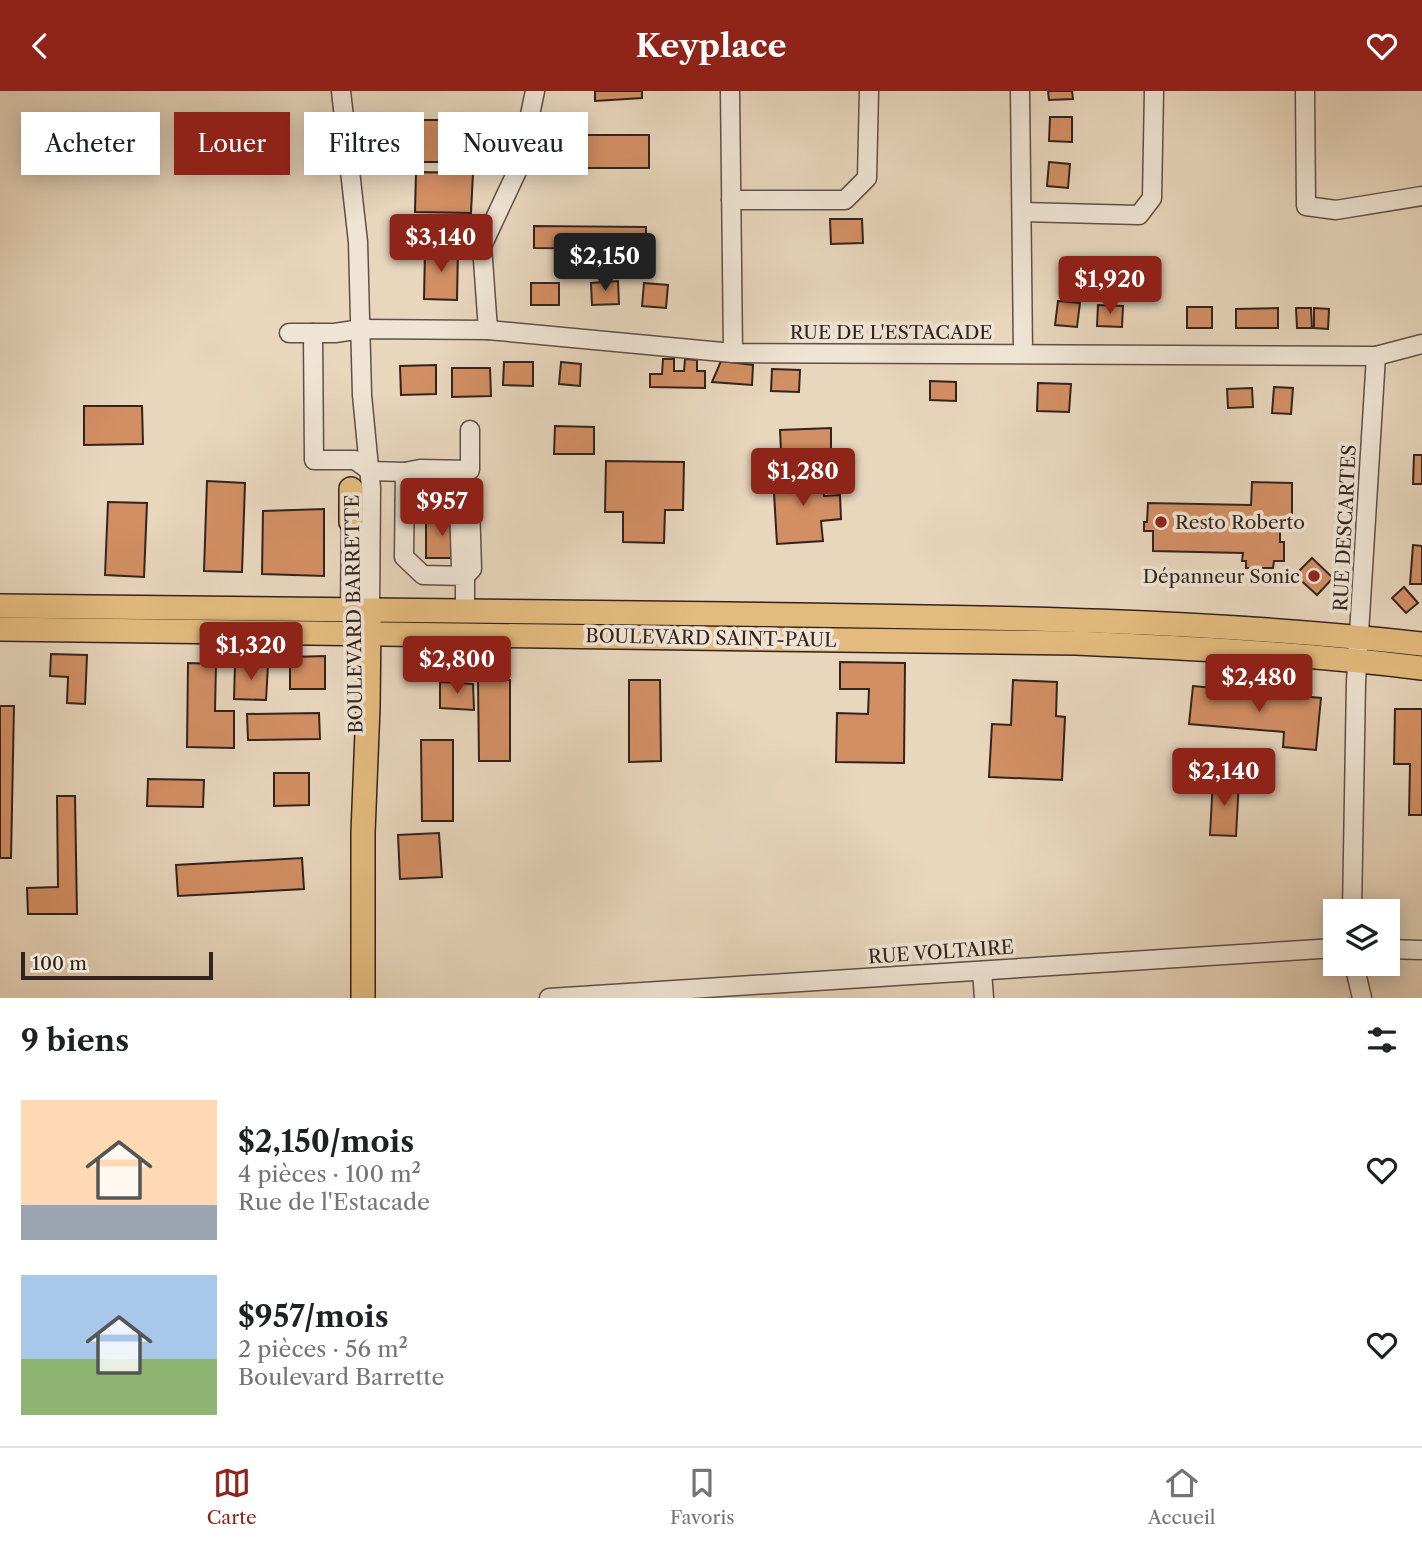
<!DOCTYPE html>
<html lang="fr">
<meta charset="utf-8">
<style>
body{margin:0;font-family:"Libre Caslon Text",serif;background:#f2f2f2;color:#202124;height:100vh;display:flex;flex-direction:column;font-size:26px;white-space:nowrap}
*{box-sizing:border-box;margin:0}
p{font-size:23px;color:#757577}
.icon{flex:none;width:38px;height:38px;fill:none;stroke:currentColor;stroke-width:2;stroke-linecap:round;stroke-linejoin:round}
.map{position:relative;height:907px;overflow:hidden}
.panel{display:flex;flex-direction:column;background:#fff;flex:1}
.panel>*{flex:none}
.guide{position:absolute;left:21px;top:21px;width:700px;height:63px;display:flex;gap:14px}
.tools{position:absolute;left:1323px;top:808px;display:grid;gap:14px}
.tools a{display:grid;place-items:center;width:77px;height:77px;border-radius:0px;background:#fff;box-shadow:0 4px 18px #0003;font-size:35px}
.scale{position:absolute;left:21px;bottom:18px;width:192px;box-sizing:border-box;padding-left:7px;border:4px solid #32231e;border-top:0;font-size:19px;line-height:24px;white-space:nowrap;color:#32231e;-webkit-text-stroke:5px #f0e4d4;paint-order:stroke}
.price{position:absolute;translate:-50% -60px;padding:0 16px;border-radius:7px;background:#8f2418;color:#fff;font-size:23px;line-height:46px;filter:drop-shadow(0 2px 4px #0008)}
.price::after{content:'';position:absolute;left:50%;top:42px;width:21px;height:16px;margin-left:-10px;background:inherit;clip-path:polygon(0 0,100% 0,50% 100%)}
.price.current{background:#222;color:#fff}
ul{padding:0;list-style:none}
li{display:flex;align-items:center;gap:21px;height:175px;padding:0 21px}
li span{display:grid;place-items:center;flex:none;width:196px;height:140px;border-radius:0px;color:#555}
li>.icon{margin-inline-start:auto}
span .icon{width:84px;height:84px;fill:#fffc;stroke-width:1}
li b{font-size:30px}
h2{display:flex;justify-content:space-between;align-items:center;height:84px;padding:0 21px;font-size:30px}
.tag{padding:0 24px;border-radius:0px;background:#fff;box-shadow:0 4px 18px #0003;font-size:24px;line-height:63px}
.tag.current{background:#8f2418;color:#fff}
header{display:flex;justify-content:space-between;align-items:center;height:91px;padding:0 21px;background:#8f2418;color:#fff;font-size:32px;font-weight:800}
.menu{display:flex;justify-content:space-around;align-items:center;height:98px;border-top:2px solid #e0e0e0;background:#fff;font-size:19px;color:#757577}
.menu a{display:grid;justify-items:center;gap:4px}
.menu .current{color:#8f2418}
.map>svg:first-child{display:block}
.building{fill:#d38f64;stroke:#32231e;stroke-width:2}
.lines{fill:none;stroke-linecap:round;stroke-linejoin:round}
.minor-casing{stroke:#605046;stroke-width:21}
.major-casing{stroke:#32231e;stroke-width:26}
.minor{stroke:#f0e4d4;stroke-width:18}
.major{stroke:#e4bb7e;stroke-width:23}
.poi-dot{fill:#8f2418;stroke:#f0e4d4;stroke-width:2.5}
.labels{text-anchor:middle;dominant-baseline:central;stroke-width:7;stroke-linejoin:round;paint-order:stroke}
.street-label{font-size:19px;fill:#32231e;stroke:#f0e4d4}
.poi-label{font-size:19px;fill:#32231e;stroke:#f0e4d4;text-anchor:start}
</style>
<header><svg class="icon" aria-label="back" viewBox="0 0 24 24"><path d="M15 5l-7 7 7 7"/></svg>Keyplace<svg class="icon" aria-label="heart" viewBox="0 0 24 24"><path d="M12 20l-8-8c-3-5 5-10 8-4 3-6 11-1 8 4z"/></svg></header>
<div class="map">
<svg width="1422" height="907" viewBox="0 0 1422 907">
<rect width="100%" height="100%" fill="#e8d6bd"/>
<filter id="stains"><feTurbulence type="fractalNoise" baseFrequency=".00286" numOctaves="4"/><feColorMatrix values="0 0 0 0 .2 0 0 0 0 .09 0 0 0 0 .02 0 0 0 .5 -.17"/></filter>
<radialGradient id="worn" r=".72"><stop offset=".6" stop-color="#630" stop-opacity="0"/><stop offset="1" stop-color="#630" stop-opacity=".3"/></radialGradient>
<g class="building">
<path d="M595,0H642V7L595,10Z"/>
<path d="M1048,0H1072L1073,8L1049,9Z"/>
<path d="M1050,26H1072V51L1049,50Z"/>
<rect x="423" y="29" width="58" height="42"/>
<rect x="567" y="44" width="82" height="33"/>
<path d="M1049,71L1070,73L1068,97L1047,95Z"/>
<path d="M416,81L473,82L471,122L415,121Z"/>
<path d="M830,128H862L863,152L831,153Z"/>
<path d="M534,135L646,136V158L534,157Z"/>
<path d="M425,158H458L457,209L424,208Z"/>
<path d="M618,190L619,213L592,214L591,192Z"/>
<rect x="531" y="192" width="28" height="22"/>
<path d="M644,192L668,194L666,217L642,215Z"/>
<path d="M1058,210L1080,212L1077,236L1055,234Z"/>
<path d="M1098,214L1123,215L1122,236L1097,235Z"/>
<rect x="1187" y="216" width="25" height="21"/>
<path d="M1278,217V237H1236V218Z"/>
<path d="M1296,217H1311L1312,237H1297Z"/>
<path d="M1314,217L1329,218L1328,238L1314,237Z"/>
<path d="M663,268H674V280H684L685,268L697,269V280H705V297L650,296V283H662Z"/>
<path d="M721,270L753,274L752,294L712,291Z"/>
<path d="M504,271H533V295L503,294Z"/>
<path d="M561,271L581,273L580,295L559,293Z"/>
<path d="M436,274V303L401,304L400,275Z"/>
<path d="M452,277H490L491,305L452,306Z"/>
<path d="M772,278L800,279L799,301L771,300Z"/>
<path d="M930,290L956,291V310L930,309Z"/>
<path d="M1038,292L1071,293L1069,321L1037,320Z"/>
<path d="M1274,296L1293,297L1291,323L1272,322Z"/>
<path d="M1252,297L1253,316L1228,317L1227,298Z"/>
<path d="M84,315H142L143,353L84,354Z"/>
<path d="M555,335L594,336V363H554Z"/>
<path d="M831,337V358L781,360L780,339Z"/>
<path d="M1414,364H1422V393H1413Z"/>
<path d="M606,370L684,371L683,419H665L664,452L623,451V421H605Z"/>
<path d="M822,382L824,405L840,404L841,428L821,430L823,450L777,453L773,385Z"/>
<path d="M207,390L245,392L242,481L204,480Z"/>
<path d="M1252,391L1292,392V433H1280V451H1284V470H1274L1273,477H1246V470H1242L1243,462L1153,460V440H1144V431H1147L1148,412L1251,414Z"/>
<path d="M108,411L147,412L144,486L105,484Z"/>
<path d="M324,418V485L262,483L263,420Z"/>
<rect x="426" y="427" width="31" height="40"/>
<path d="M1413,454L1422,455V493H1410Z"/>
<path d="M1312,467L1333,487L1317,504L1295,484Z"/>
<path d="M1404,496L1418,512L1406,522L1392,507Z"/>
<path d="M51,563L87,564L85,613L67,612L68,586L50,585Z"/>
<path d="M325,565V598H290V566Z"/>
<path d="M840,571L905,572L904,672L836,671L837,622L868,623L869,598H840Z"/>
<path d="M188,572L216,573L215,620H234V657L187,656Z"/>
<path d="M235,573L268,574L266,609L234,608Z"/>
<path d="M478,589H510V670H479Z"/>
<path d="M629,589H660L661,670L629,671Z"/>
<path d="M1013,589L1057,591L1056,625L1065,626L1062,689L989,686L992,633L1011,634Z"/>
<path d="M440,591L473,593L474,619L440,617Z"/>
<path d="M1193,595L1321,607L1316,659L1283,656L1284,641L1189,633Z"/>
<path d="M0,615H14L11,767H0Z"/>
<path d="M1395,618H1422V724H1409L1410,673H1394Z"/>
<path d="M319,622L320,648L248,649L247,623Z"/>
<path d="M421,649H453V730H422Z"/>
<path d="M274,682H309V714L274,715Z"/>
<path d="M148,688L204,689L203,716L147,715Z"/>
<path d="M1213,688L1239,689L1236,745L1210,744Z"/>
<path d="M57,705H75L77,823H28L27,797L58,796Z"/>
<path d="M439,742L442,786L400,788L398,744Z"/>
<path d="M302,767L304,798L178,805L176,774Z"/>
</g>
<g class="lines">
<defs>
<g id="minor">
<path d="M341,0L358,151L362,304L371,397L370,519"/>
<path d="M730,0L733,262"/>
<path d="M1020,0L1023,262"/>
<path d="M1305,0L1306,115L1336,119L1422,105"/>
<path d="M731,109H845L867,87L869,0"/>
<path d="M1022,121L1139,124L1152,107L1154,0"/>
<path d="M488,239L482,155L519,76L535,0"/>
<path d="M289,242H335L361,238L488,239L733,262L1376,265L1422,253"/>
<path d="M313,242L314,369H355L370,380L405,381L404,466L423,484L465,485V520"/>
<path d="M405,381L420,378L470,379V339"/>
<path d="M405,410L470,412L472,478L465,485L461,477L459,412"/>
<path d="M350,519L351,431"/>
<path d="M1352,821L1356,591L1376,265"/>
<path d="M1388,858L1420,859"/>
<path d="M1354,873L1362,907"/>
<path d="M982,880L984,907"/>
<path d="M549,907L1335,857"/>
</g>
<g id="major">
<path d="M351,431V398"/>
<path d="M0,515C243,517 486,520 729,523C961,526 1192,527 1422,553"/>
<path d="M0,538L1076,552C1192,557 1307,563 1422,577"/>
<path d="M363,907V742L368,616L369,529"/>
</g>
</defs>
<use href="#minor" class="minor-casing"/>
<use href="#major" class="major-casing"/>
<use href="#minor" class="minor"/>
<use href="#major" class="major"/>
</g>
<g class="poi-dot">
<circle cx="1161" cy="431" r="7"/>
<circle cx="1314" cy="485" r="7"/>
</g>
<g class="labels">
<g class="street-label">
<text x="891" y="241">RUE DE L'ESTACADE</text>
<text transform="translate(1345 437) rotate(-87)">RUE DESCARTES</text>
<text transform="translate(354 523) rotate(-91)">BOULEVARD BARRETTE</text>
<text transform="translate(711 547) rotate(1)">BOULEVARD SAINT-PAUL</text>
<text transform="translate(941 861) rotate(-4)">RUE VOLTAIRE</text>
</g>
<g class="poi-label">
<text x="1175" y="431">Resto Roberto</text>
<text x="1300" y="485" text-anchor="end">Dépanneur Sonic</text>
</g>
</g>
<rect width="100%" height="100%" filter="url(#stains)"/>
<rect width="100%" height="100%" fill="url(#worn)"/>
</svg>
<div class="tools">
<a><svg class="icon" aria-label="layers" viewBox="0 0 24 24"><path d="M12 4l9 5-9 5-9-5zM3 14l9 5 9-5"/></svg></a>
</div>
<div class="scale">100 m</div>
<b class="price" style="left:441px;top:183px">$3,140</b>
<b class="price current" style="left:605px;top:202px">$2,150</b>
<b class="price" style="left:1110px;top:225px">$1,920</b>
<b class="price" style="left:803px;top:417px">$1,280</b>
<b class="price" style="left:442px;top:447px">$957</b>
<b class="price" style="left:251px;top:591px">$1,320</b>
<b class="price" style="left:457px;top:605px">$2,800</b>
<b class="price" style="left:1259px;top:623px">$2,480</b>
<b class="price" style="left:1224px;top:717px">$2,140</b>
<div class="guide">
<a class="tag">Acheter</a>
<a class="tag current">Louer</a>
<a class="tag">Filtres</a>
<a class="tag">Nouveau</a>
</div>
</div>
<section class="panel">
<h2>9 biens<svg class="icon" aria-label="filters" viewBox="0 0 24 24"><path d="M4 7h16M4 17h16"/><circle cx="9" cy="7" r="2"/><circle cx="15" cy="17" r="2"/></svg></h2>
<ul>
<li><span style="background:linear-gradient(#ffd9b3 75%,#9aa5b1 0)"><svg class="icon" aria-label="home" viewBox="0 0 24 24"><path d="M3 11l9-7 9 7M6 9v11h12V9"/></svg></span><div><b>$2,150/mois</b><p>4 pièces · 100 m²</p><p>Rue de l'Estacade</p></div><svg class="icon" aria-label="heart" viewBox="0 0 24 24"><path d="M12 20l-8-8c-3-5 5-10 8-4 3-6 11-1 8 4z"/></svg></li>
<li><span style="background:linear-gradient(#a9c7e8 60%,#8fb573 0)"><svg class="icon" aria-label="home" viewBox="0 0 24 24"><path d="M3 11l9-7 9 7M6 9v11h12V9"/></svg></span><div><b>$957/mois</b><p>2 pièces · 56 m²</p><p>Boulevard Barrette</p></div><svg class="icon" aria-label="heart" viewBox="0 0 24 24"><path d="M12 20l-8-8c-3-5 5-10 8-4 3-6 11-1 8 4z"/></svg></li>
</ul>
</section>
<nav class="menu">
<a class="current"><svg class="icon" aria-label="map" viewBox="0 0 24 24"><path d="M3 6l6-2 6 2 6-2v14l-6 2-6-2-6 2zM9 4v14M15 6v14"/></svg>Carte</a>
<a><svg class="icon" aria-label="saved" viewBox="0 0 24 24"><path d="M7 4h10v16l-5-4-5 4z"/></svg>Favoris</a>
<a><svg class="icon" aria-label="home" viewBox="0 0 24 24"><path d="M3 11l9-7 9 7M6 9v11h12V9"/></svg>Accueil</a>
</nav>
